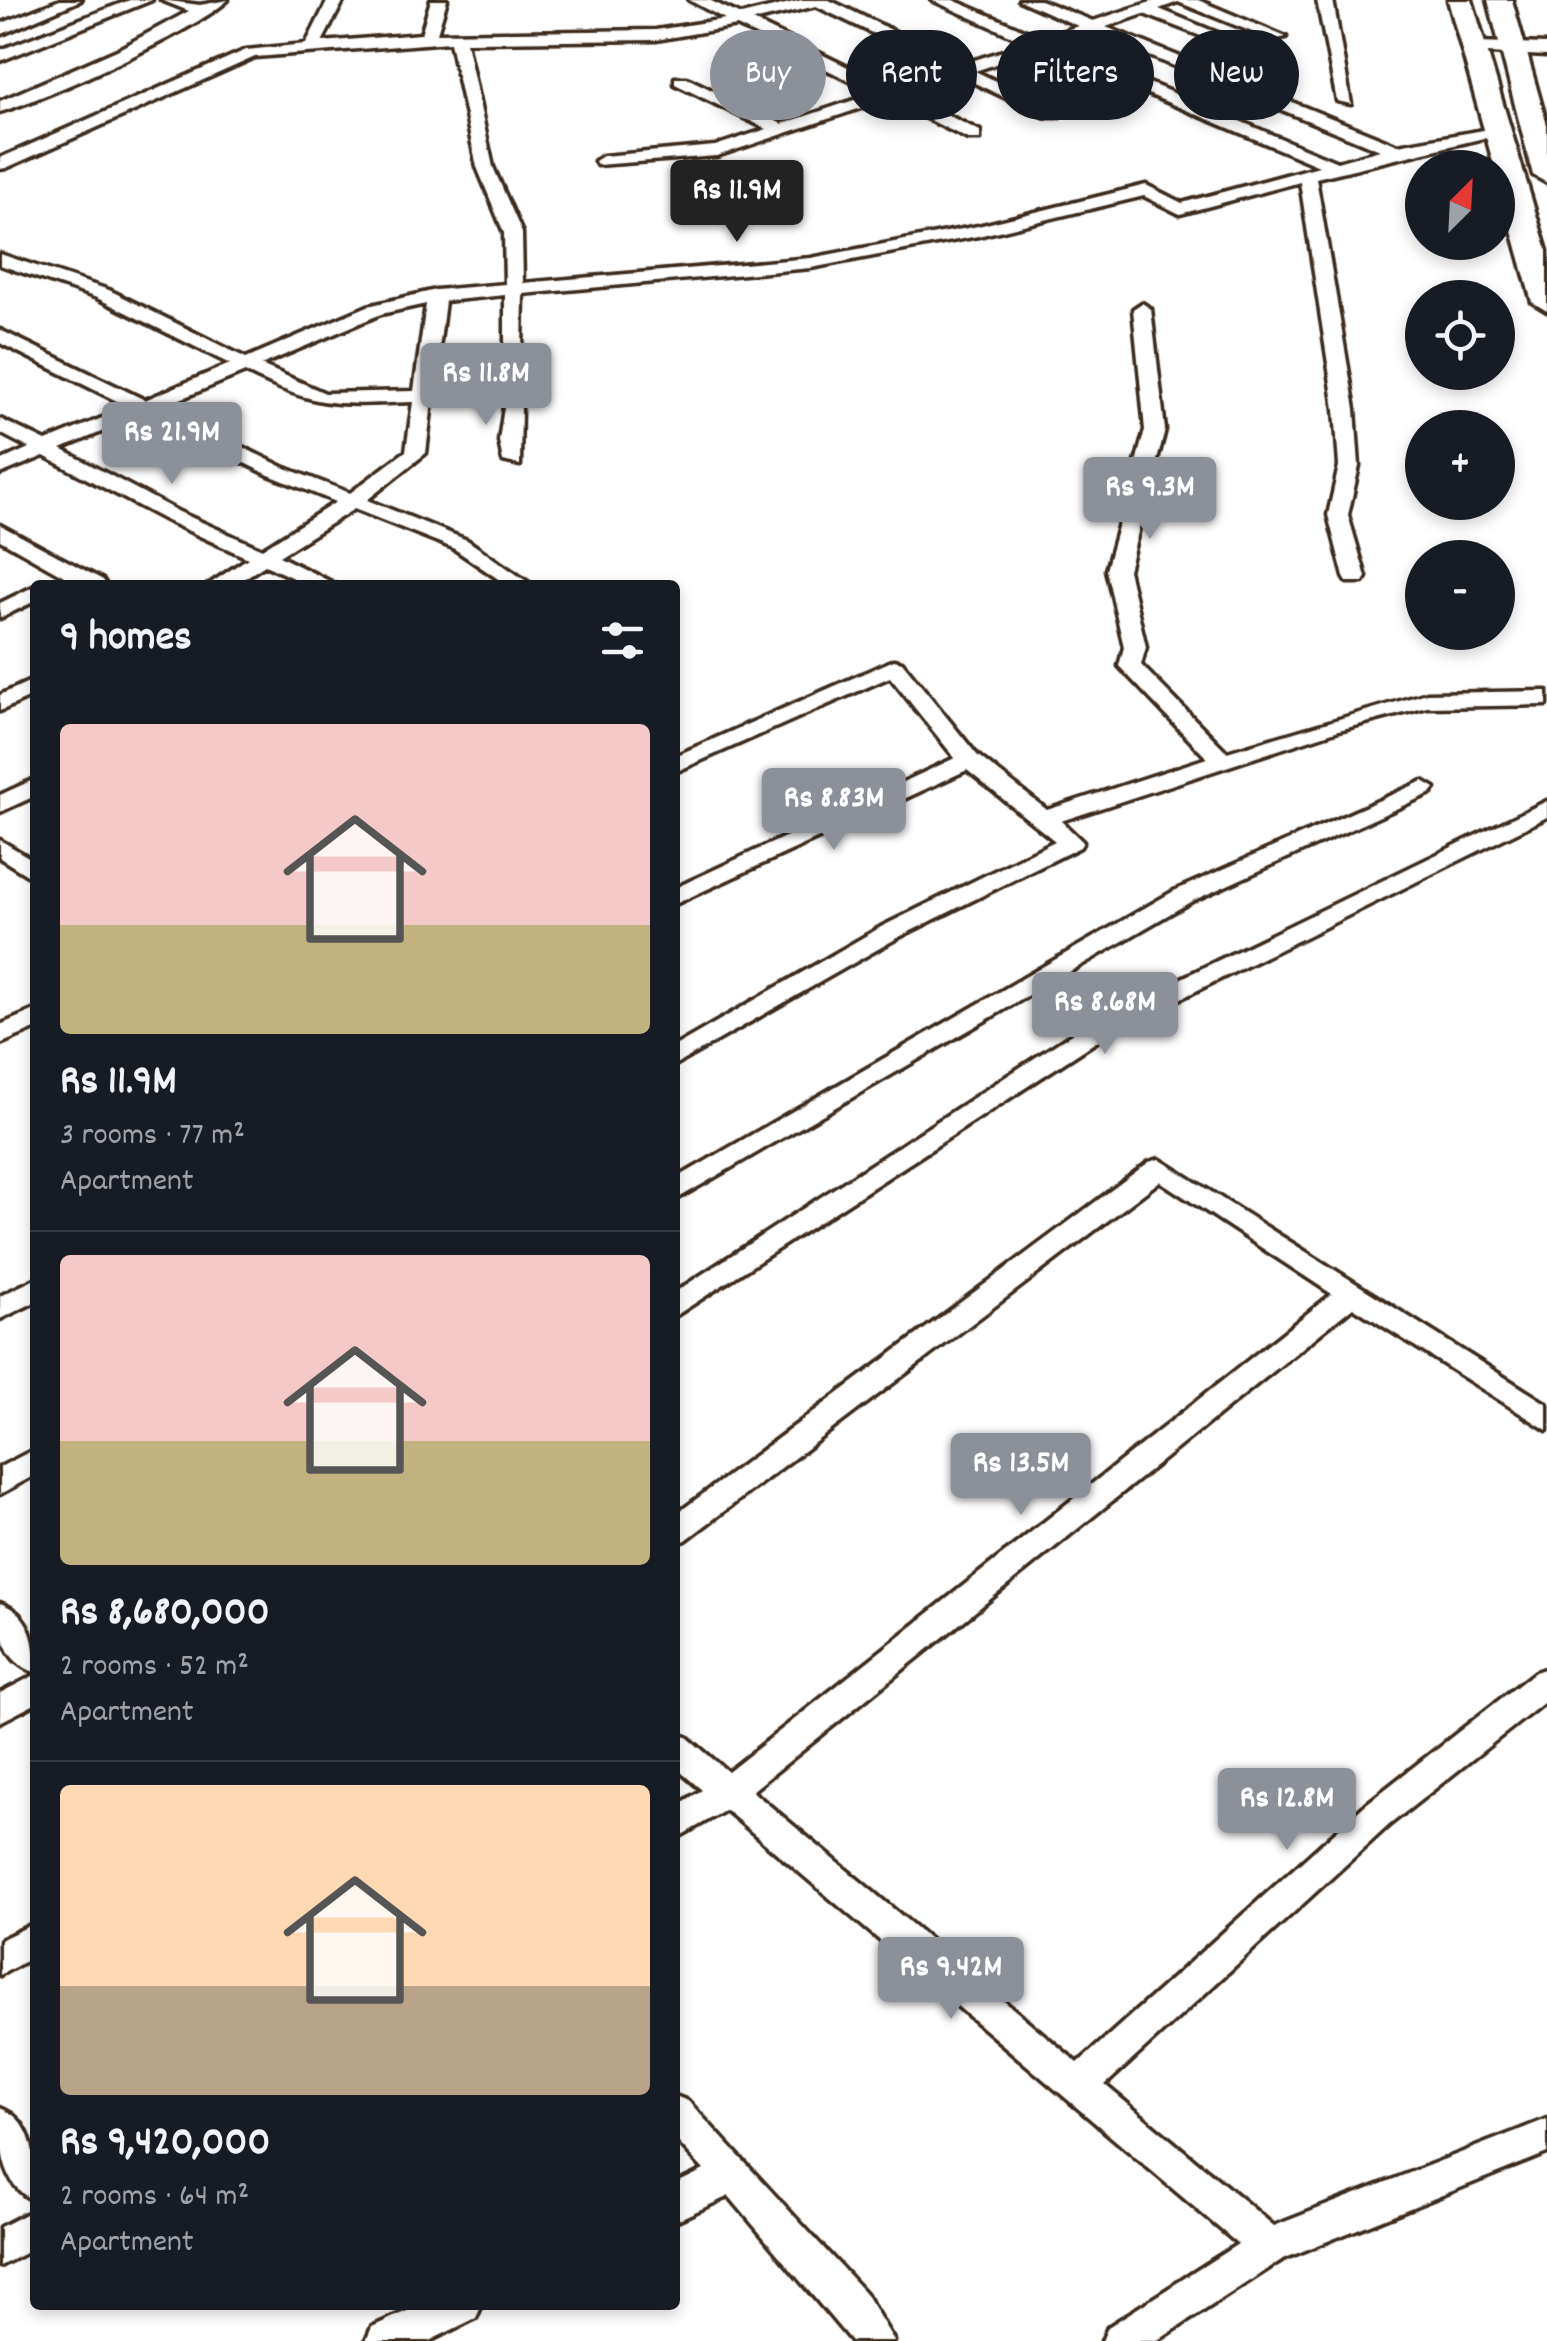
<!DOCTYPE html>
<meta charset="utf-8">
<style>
body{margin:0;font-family:Dekko,sans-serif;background:#242831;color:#f1f3f6;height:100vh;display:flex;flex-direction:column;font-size:38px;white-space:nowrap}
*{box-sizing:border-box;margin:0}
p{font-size:32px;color:#9ea1a6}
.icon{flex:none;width:55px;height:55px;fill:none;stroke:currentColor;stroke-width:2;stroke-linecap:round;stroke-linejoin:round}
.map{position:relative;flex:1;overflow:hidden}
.side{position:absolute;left:30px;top:580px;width:650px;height:1730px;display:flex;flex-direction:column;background:#171b24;border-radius:10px;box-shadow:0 5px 15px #0003}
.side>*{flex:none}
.banner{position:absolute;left:710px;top:30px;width:685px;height:90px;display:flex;gap:20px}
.needle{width:65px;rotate:24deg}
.controls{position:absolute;left:1405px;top:150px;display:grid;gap:20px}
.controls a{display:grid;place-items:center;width:110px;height:110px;border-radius:50%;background:#171b24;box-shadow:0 5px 15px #0003;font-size:50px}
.price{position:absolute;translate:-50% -85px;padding:0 22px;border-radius:10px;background:#8c9099;color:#fff;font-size:32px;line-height:65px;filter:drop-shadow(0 2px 5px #0008)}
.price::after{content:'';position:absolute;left:50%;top:60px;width:30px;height:22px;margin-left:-15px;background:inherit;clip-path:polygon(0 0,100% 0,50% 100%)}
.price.selected{background:#222;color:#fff}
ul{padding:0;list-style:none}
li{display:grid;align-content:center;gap:20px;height:530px;padding:0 30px}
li+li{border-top:2px solid #363941}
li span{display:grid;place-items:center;height:310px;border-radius:10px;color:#555}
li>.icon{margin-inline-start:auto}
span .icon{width:180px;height:180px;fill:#fffc;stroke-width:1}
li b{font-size:42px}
h2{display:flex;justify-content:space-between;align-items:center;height:120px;padding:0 30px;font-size:42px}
.tag{padding:0 35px;border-radius:45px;background:#171b24;box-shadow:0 5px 15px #0003;font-size:35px;line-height:90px}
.tag.selected{background:#8c9099;color:#fff}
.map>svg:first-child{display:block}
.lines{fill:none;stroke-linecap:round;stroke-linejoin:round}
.minor-casing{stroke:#3b2a1e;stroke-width:7}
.tertiary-casing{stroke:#3b2a1e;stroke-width:7}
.primary-casing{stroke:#3b2a1e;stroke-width:7}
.minor{fill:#fff;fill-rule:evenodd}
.tertiary{fill:#fff;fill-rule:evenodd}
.primary{fill:#fff;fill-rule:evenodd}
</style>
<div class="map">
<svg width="1547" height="2341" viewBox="0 0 1547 2341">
<rect width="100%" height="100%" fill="#fff"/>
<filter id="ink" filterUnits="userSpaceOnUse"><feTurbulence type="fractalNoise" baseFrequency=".01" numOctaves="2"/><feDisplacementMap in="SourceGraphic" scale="20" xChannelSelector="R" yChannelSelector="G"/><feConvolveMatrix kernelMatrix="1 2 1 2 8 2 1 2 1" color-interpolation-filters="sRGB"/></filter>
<g filter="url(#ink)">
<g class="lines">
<defs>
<g id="minor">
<path d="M60,0H81L0,35V24Z"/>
<path d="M130,0H152L0,61V50Z"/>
<path d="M161,0L200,5L228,0C193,32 50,97 0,112V101L117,50L189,11Z"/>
<path d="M328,0H344L322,42L421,34L431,0H447L437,33L656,30L725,19L689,0H709L741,15L802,0H829L962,64L1028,43L932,0H953L1043,38L1078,26L1019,0H1040L1093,21L1157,0H1198L1286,37L1272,40L1178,2L1159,9L1264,52L1250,55L1144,14L1106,27L1398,145L1501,127L1509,132L1316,178L1355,409L1359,466L1348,515L1366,577L1363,582H1347L1344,577L1328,515L1339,466L1335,409L1300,182L1180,214L1144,196L978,236L811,268L523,294L520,465L503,461L499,441L505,400L432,402L426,453L367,500L467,540L532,585H507L453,548L354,509L279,556L337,585H308L265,565L234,585H208L248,558L165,520L44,456L0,474V461L29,448L0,433V419L46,441L129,407L0,343V330L145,400L230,364L97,298L0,265V254L109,290L246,358L368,306L436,290L505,284L504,233L477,167L450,42L255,57L6,168L0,169V158L246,50L306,44ZM816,6L947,69L891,88L753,21ZM737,26L875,93L782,124L687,78H675V84L767,129L715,146L603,156L595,161L597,165L717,156L888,99L968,139H980V131L904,94L960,76L1046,117H1058V111L975,71L1041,49L1319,166L1182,203L1146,185L978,226L811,258L523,283L522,233L493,167L466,42L656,40ZM1091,32L1380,150L1337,162L1056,44ZM505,295V388L434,390L445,301ZM426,304L414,391L325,393L261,365L381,314ZM245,372C317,408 334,405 413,402L406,451L350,493L283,467L161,407ZM144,414L269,475L336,502L262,549L179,512L61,449Z"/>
<path d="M1317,0H1333L1351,104L1337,101Z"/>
<path d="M1142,303L1151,309L1165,430L1128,570L1146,647L1141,665L1227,752L1427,693L1547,691V705L1427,707L1339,730L1061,821L1083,842L1080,847L899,937L675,1065V1046L881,927L1055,841L967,770L675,904V888L955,758L890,677L675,772V756L894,660L902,662L977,755L1047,810L1207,758L1119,666L1124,647L1106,570L1145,430L1133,309Z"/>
<path d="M0,525L103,580L106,585H80L0,540Z"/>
<path d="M35,586V601L0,618V603Z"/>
<path d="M35,679V695L0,711V695Z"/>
<path d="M35,779V796L0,812V795Z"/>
<path d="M1423,781L1435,788L1431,793L1192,901L675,1200V1179L1174,891Z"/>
<path d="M1547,801V817L1105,1036L675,1316V1292L1087,1024Z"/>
<path d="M0,840L35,861V880L0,858Z"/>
<path d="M35,1010V1029L0,1044V1025Z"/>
<path d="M1159,1159L1547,1404V1430L1353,1307L752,1791L1078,2063L1365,1805L1535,1672L1547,1668V1700L1389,1825L1105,2085L1274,2226L1547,2119V2153L1283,2259L1157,2341H1102L1108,2327L1238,2244L726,1810L675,1839V1807L702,1790L675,1767V1733L687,1737L728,1772L1332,1294L1160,1181L686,1540L675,1544V1515L1149,1162Z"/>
<path d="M35,1279V1302L0,1319V1296Z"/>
<path d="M35,1449V1475L0,1494V1467Z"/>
<path d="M0,1603C32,1614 35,1643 35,1672C3,1662 0,1632 0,1603Z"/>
<path d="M35,1675V1704L0,1722V1693Z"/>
<path d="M35,1923V1956L0,1975V1940Z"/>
<path d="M675,2096L688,2101L865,2293L894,2341H851L729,2196L675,2221V2184L704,2170L675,2139Z"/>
<path d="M0,2108C38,2122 35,2167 35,2201C0,2186 0,2142 0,2108Z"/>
<path d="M35,2209V2248L0,2266V2227Z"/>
<path d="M420,2305H482L476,2318L429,2341H366L372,2327Z"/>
</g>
<path id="tertiary" d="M1475,42L1547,44V56L1468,52V44Z"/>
<g id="primary">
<path d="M1448,0H1472L1547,251V311L1532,302Z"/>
<path d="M1488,0H1512L1547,125V183L1533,175Z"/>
</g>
</defs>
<use href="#minor" class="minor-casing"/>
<use href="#tertiary" class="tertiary-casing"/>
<use href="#primary" class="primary-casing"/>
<use href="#minor" class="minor"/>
<use href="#tertiary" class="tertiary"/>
<use href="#primary" class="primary"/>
</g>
</g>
</svg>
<div class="controls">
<a><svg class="needle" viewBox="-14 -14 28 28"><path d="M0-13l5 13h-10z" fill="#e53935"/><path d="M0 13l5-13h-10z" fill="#9ea1a6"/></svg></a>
<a><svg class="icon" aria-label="locate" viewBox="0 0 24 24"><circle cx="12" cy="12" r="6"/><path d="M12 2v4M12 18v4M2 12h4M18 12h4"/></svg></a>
<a>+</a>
<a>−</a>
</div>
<b class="price selected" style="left:737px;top:245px">Rs 11.9M</b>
<b class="price" style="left:486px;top:428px">Rs 11.8M</b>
<b class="price" style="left:172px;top:487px">Rs 21.9M</b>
<b class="price" style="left:1150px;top:542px">Rs 9.3M</b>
<b class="price" style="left:834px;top:853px">Rs 8.83M</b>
<b class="price" style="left:1105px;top:1057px">Rs 8.68M</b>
<b class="price" style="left:1021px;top:1518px">Rs 13.5M</b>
<b class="price" style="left:1287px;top:1853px">Rs 12.8M</b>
<b class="price" style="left:951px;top:2022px">Rs 9.42M</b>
<div class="banner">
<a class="tag selected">Buy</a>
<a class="tag">Rent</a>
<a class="tag">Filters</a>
<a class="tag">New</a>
</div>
<section class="side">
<h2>9 homes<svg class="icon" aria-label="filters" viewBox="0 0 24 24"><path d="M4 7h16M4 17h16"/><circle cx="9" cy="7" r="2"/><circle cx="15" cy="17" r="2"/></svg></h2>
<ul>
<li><span style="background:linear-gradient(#f6c9c9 65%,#c2b280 0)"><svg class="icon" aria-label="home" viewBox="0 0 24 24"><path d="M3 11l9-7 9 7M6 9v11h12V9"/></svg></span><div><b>Rs 11.9M</b><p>3 rooms · 77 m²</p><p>Apartment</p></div></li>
<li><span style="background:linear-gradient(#f6c9c9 60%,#c2b280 0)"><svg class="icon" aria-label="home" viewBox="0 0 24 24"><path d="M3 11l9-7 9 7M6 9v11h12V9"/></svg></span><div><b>Rs 8,680,000</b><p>2 rooms · 52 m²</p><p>Apartment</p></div></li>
<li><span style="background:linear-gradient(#ffd9b3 65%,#b9a48a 0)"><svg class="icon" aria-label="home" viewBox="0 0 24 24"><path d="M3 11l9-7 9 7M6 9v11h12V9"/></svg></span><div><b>Rs 9,420,000</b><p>2 rooms · 64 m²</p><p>Apartment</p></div></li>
</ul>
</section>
</div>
